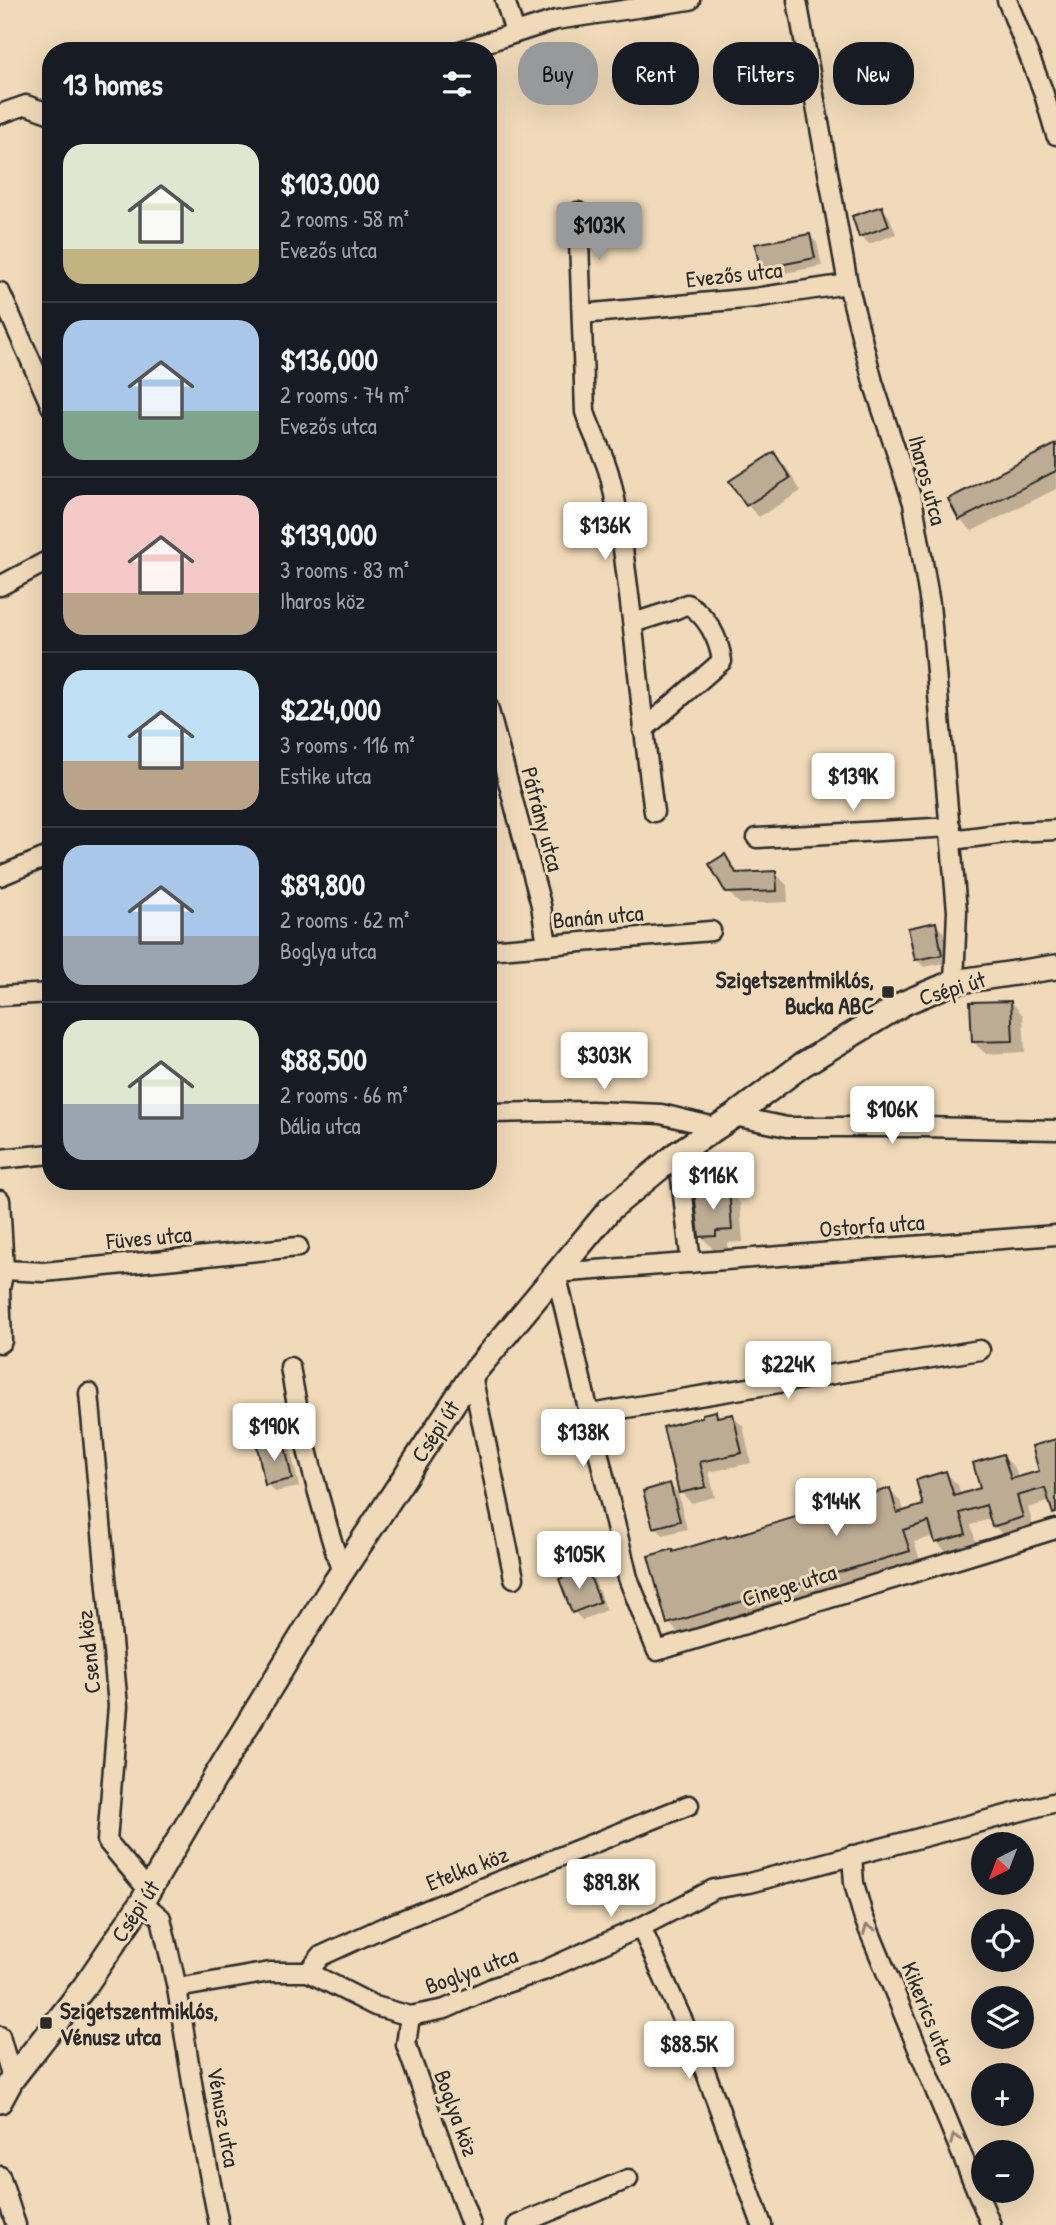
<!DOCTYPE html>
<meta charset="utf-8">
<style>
body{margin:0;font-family:"Patrick Hand",sans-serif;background:#20242c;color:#f1f3f6;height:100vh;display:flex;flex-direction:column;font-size:26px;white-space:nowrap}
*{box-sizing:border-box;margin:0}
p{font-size:23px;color:#9ea1a6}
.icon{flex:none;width:38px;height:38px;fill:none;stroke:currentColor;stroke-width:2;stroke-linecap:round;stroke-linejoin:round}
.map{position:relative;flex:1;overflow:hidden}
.details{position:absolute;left:42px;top:42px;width:455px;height:1148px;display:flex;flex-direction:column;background:#171b24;border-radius:28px;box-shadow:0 7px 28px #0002}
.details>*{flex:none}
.guide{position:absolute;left:518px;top:42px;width:432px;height:63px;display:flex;gap:14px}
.needle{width:46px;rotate:222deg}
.fabs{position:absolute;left:971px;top:1832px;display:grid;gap:14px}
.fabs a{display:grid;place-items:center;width:63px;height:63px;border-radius:50%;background:#171b24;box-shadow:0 7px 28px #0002;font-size:35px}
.price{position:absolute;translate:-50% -60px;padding:0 16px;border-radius:7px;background:#fff;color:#222;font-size:23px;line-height:46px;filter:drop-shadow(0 2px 4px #0008)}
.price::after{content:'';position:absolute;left:50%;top:42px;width:21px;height:16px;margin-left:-10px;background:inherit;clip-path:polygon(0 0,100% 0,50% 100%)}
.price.active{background:#98999b;color:#111}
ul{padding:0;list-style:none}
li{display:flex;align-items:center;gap:21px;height:175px;padding:0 21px}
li+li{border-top:2px solid #363941}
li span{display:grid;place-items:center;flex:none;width:196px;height:140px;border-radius:21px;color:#555}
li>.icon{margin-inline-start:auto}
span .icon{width:84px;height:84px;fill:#fffc;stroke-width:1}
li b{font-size:30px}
h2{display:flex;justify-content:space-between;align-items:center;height:84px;padding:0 21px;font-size:30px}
.tag{padding:0 24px;border-radius:28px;background:#171b24;box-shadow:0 7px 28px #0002;font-size:24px;line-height:63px}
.tag.active{background:#98999b;color:#111}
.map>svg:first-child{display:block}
.shadow{fill:#0003}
.building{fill:#bdac94;stroke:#2b2b2b;stroke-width:2}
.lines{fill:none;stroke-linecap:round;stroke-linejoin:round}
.minor-casing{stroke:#2b2b2b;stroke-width:23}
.tertiary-casing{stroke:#2b2b2b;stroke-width:28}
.minor{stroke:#f0dab9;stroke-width:18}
.tertiary{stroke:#f0dab9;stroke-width:23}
.oneway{stroke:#8e8272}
.poi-dot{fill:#2b2b2b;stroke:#f0dab9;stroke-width:2.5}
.labels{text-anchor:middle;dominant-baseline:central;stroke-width:6;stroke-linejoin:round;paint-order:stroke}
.street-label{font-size:23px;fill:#2b2b2b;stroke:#f0dab9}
.poi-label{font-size:23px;font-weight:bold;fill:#2b2b2b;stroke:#f0dab9;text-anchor:end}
</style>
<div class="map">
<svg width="1056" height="2225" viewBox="0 0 1056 2225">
<rect width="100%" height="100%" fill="#f0dab9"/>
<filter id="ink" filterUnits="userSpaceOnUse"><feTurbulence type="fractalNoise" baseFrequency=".0143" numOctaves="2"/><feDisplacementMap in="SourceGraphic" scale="14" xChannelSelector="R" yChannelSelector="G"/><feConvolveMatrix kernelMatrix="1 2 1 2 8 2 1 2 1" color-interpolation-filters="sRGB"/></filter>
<g filter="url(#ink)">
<g class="shadow">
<path d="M881,208L889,216L896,234L869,244L861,236Z"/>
<path d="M809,235L817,243L822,266L769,276L761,268Z"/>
<path d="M1056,446V489L972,531L960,519Z"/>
<path d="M773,455L786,467L801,491L759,517L747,505Z"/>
<path d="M725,857L740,874L775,873L787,885L788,902L740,904L728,892Z"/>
<path d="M935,924L943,932L949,962L924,967L916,959Z"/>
<path d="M1011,1002L1023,1015L1025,1052L986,1054L973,1042Z"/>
<path d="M728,1190L740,1203L743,1242L727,1243L728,1248L713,1249L701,1236Z"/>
<path d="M715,1413L721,1418L732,1416L743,1426L751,1463L709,1472L715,1497L691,1503L681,1492Z"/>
<path d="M1056,1441V1512L1051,1501L1028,1508L1034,1529L1006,1538L994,1526L992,1518L971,1525L977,1546L949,1555L937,1542L935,1536L914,1542L921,1563L681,1636L669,1623L650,1557L727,1540L889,1490L901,1502L905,1513L926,1507L946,1473L958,1485L961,1495L983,1489L1003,1456L1015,1468L1018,1479L1042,1472Z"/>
<path d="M283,1443L291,1451L299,1487L275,1492L267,1484Z"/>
<path d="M670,1485L678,1493L687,1529L663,1535L655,1527Z"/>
<path d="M586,1571L594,1579L606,1610L582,1620L574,1612Z"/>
</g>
<g class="building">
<path d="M882,206L889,226L859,237L852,216Z"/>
<path d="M810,234L815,258L760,269L755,244Z"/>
<path d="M1056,444V471L959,520L948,499Z"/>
<path d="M774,452L790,478L746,506L729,481Z"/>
<path d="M725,854L736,873L776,871L777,891L726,893L709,864Z"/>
<path d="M936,922L942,955L915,960L908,928Z"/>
<path d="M1011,1001L1013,1041L972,1042L970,1002Z"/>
<path d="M729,1189L732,1230L716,1231V1236L699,1237L694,1191Z"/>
<path d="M716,1411L717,1417L733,1414L742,1453L700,1462L706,1487L679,1493L663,1427L702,1417V1414Z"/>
<path d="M1056,1439V1513L1053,1514L1045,1488L1017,1496L1023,1517L992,1527L986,1505L960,1513L966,1534L935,1543L929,1522L903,1530L910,1551L667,1624L648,1556L673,1549V1552L726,1536L727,1538L890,1488L897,1513L923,1505L916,1480L946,1471L954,1496L980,1488L973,1463L1003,1454L1011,1479L1039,1471L1032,1446Z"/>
<path d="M284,1441L292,1479L265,1485L257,1446Z"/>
<path d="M670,1483L680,1521L653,1528L643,1491Z"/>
<path d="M587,1569L600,1602L572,1613L559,1579Z"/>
</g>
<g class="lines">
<defs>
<g id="minor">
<path d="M505,0L515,33"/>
<path d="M797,0L848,284L873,382L913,503L930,604L957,911L954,982"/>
<path d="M1007,0L1043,91L1056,135"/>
<path d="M460,51L556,20L690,0"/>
<path d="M0,114L26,105L51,114"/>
<path d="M578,212L585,412C592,434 605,456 610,477C618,508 622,540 626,572C637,652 643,732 654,812"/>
<path d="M0,292L51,406"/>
<path d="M582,314L754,298L848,284"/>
<path d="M0,586L51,559"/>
<path d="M633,623L674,610L687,604C707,615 719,639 722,661L643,730"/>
<path d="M488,707L541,905L547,945"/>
<path d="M757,838L951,827"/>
<path d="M952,840L1013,832L1056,830"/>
<path d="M0,876L51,855"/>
<path d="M488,950L711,931"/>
<path d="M0,996L51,993"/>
<path d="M488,1113L592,1111L661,1114L715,1127"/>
<path d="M734,1116L787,1127H922L1056,1130"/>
<path d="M678,1153L691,1263"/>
<path d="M0,1159L51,1154"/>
<path d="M0,1200L4,1270L0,1289L2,1341L0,1343"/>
<path d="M1056,1235L556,1273L628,1578L657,1651L1056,1529"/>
<path d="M4,1270L44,1272L298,1247"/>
<path d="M290,1367C302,1438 320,1505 342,1573"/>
<path d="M472,1375L514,1578"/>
<path d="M89,1393L118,1706L107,1841L149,1891"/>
<path d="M590,1414L980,1350"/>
<path d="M852,1855L854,1883L863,1916L991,2225"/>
<path d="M142,1902L161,1918L177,1988L195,2101L219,2225"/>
<path d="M641,1927L706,2073L762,2225"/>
<path d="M308,1972L321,1956L384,1927L689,1805"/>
<path d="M177,1988L270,1972H308L375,2006L410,2016L445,2009L494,1987L543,1971L641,1927L714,1889L749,1883L1056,1802"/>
<path d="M410,2016L406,2045L471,2225"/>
<path d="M0,2036L12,2079"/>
<path d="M0,2176L16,2225"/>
<path d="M517,2225L628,2179"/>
</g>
<path id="tertiary" d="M0,2101L12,2079L85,1986L142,1902L214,1779L332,1587L472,1375L610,1209L678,1153L734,1116L802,1065L904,1003L954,982L1056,967"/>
</defs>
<use href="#minor" class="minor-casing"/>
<use href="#tertiary" class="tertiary-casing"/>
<use href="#minor" class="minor"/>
<use href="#tertiary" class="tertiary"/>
</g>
<defs><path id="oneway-chevron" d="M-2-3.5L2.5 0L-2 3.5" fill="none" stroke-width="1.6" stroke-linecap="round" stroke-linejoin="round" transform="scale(1.75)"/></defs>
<g class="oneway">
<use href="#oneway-chevron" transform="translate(868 1929) rotate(-112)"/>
<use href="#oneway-chevron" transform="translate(955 2139) rotate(-113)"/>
</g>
</g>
<g class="poi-dot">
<rect x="881" y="985" width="14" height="14" rx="3.5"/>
<rect x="39" y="2016" width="14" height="14" rx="3.5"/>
</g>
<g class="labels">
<g class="street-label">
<text transform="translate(734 274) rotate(-6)">Evezős utca</text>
<text transform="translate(928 480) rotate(75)">Iharos utca</text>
<text transform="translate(543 819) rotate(75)">Páfrány utca</text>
<text transform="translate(598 916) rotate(-5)">Banán utca</text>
<text transform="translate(952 988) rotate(-17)">Csépi út</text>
<text transform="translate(872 1225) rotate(-4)">Ostorfa utca</text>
<text transform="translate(149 1237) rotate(-5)">Füves utca</text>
<text transform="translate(435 1431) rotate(-57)">Csépi út</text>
<text transform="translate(789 1585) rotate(-17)">Cinege utca</text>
<text transform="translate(88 1652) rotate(-96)">Csend köz</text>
<text transform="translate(467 1868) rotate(-21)">Etelka köz</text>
<text transform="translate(135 1911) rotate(-57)">Csépi út</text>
<text transform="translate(471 1970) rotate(-20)">Boglya utca</text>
<text transform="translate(929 2013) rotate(68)">Kikerics utca</text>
<text transform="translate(457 2113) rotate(70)">Boglya köz</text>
<text transform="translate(224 2117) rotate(80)">Vénusz utca</text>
</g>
<g class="poi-label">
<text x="874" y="979">Szigetszentmiklós,<tspan x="874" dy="26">Bucka ABC</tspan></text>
<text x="60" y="2010" text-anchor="start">Szigetszentmiklós,<tspan x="60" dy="26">Vénusz utca</tspan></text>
</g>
</g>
</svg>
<div class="fabs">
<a><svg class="needle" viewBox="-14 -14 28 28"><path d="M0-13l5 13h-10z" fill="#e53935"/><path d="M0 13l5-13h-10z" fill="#9ea1a6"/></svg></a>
<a><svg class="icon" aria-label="locate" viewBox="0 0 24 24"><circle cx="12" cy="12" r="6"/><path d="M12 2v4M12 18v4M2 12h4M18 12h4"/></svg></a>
<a><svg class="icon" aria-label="layers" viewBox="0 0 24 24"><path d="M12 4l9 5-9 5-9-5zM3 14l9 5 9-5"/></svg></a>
<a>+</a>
<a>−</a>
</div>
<b class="price active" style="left:599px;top:262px">$103K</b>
<b class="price" style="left:605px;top:562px">$136K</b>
<b class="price" style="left:853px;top:813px">$139K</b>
<b class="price" style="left:604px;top:1092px">$303K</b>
<b class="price" style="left:892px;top:1146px">$106K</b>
<b class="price" style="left:713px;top:1212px">$116K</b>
<b class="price" style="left:788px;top:1401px">$224K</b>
<b class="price" style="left:274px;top:1463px">$190K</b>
<b class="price" style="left:583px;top:1469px">$138K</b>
<b class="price" style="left:836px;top:1538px">$144K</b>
<b class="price" style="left:579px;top:1591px">$105K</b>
<b class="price" style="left:611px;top:1919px">$89.8K</b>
<b class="price" style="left:689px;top:2081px">$88.5K</b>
<div class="guide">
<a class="tag active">Buy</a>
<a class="tag">Rent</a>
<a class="tag">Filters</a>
<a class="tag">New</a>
</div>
<section class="details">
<h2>13 homes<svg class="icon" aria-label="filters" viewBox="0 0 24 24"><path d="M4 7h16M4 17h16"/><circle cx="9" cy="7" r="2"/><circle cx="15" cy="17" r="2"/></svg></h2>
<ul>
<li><span style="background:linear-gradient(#dfe7d0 75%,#c2b280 0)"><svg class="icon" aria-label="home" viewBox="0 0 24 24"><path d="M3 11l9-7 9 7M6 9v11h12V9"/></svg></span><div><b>$103,000</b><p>2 rooms · 58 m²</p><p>Evezős utca</p></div></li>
<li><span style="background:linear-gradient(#a9c7e8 65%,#7fa58c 0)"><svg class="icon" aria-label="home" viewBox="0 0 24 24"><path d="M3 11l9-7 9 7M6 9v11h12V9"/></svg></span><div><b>$136,000</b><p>2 rooms · 74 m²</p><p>Evezős utca</p></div></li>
<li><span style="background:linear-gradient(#f6c9c9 70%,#b9a48a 0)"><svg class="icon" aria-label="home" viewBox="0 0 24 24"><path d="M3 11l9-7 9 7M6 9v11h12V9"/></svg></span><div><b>$139,000</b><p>3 rooms · 83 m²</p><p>Iharos köz</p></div></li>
<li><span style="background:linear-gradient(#bfe0f5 65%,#b9a48a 0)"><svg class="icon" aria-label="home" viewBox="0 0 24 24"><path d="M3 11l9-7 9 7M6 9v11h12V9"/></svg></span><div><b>$224,000</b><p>3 rooms · 116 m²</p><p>Estike utca</p></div></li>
<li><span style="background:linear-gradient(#a9c7e8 65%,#9aa5b1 0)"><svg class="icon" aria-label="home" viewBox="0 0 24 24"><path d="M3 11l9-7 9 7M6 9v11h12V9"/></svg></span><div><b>$89,800</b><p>2 rooms · 62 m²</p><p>Boglya utca</p></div></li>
<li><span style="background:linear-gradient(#dfe7d0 60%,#9aa5b1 0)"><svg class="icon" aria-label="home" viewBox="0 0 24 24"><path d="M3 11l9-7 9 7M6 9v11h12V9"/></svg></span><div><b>$88,500</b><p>2 rooms · 66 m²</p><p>Dália utca</p></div></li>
</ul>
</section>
</div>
